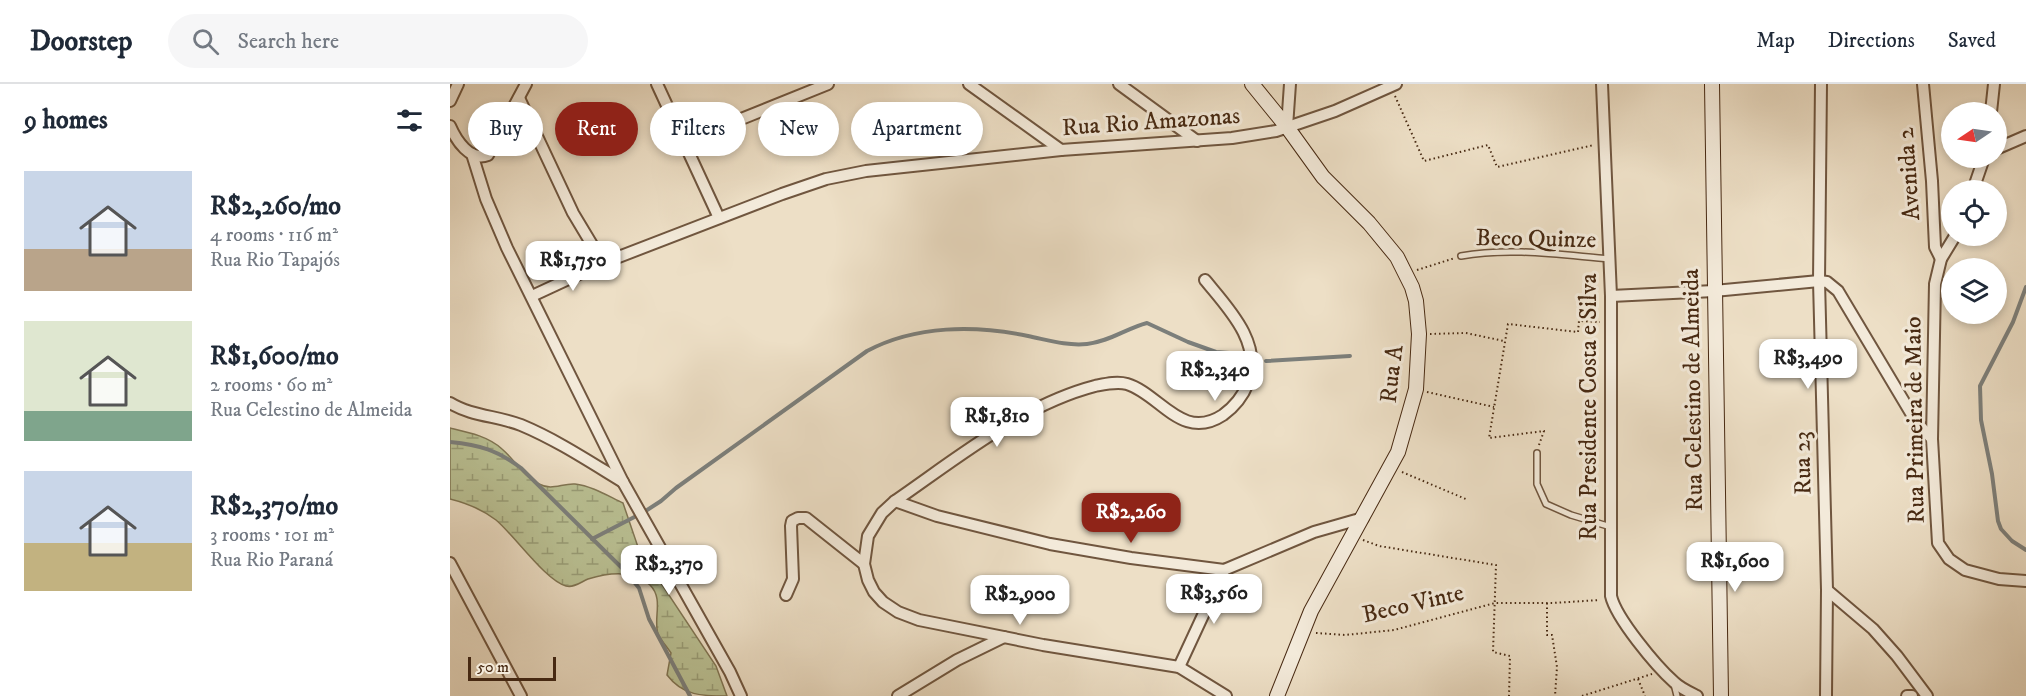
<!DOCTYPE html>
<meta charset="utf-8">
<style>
body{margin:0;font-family:"IM FELL DW Pica",serif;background:#f6f6f7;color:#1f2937;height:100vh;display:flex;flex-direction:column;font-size:22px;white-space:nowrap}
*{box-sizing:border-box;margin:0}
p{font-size:20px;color:#747a83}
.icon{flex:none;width:33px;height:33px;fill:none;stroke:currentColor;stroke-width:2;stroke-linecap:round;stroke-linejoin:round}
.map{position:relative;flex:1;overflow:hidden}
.details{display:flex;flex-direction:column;background:#fff;width:450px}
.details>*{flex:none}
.top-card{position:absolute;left:18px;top:18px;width:570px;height:54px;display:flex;gap:12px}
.needle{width:39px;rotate:257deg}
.tools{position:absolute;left:1491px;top:18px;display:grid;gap:12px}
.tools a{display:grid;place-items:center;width:66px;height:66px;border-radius:50%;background:#fff;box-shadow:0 3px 9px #0003;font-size:30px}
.scale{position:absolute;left:18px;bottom:15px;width:88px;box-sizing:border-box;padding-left:6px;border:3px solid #472912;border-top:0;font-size:16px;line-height:21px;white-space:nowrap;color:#472912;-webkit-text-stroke:4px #f3eada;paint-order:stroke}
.price{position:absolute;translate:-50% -51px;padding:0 14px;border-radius:12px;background:#fff;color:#222;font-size:20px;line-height:39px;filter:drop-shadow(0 2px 3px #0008)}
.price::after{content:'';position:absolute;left:50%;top:36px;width:18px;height:14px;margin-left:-9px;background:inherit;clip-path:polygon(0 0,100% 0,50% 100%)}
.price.current{background:#8f2418;color:#fff}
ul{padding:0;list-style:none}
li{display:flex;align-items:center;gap:18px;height:150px;padding:0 24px}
li span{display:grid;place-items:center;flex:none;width:168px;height:120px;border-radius:0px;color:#555}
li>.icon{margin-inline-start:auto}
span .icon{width:72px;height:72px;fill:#fffc;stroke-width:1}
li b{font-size:26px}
h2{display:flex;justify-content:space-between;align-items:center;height:72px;padding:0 24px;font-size:26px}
.tag{padding:0 21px;border-radius:27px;background:#fff;box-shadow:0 3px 9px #0003;font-size:21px;line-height:54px}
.tag.current{background:#8f2418;color:#fff}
header{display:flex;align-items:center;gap:36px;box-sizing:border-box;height:84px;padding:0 30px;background:#fff;border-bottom:2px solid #e0e1e3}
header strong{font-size:28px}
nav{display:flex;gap:33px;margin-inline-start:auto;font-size:21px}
.search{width:420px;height:54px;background:#f6f6f7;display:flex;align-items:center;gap:15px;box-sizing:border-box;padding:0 21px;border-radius:33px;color:#747a83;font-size:22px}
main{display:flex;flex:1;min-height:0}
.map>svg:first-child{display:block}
.wetland{fill:url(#wetland-marsh);stroke:#807553;stroke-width:1.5}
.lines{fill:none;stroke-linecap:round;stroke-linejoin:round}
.stream{stroke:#7c7f7b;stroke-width:4}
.lane-casing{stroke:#70563f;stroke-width:8}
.street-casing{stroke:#70563f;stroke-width:14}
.secondary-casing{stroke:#472912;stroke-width:16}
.path{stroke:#472912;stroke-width:2;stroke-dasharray:1.5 3;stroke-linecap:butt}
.lane{stroke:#f3eada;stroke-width:5}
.street{stroke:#f3eada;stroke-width:10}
.secondary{stroke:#f3eada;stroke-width:14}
.labels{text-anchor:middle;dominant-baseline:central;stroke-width:6;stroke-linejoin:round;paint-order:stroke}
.street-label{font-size:24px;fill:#472912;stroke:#f3eada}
</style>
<header>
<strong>Doorstep</strong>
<div class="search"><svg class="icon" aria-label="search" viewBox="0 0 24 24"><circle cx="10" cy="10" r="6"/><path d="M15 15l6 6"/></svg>Search here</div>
<nav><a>Map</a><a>Directions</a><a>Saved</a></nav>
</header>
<main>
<section class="details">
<h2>9 homes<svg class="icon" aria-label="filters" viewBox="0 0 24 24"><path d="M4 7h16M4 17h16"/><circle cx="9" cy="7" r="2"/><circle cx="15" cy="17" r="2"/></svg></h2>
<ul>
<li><span style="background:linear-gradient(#c9d6e8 65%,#b9a48a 0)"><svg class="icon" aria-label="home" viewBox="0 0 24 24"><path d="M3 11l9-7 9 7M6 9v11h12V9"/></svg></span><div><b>R$2,260/mo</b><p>4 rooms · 116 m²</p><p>Rua Rio Tapajós</p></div></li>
<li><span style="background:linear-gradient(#dfe7d0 75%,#7fa58c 0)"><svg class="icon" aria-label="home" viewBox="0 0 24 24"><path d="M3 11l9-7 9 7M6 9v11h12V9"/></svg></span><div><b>R$1,600/mo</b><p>2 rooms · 60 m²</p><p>Rua Celestino de Almeida</p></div></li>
<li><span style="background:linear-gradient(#c9d6e8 60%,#c2b280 0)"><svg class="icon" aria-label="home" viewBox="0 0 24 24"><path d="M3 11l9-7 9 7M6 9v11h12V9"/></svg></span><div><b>R$2,370/mo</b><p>3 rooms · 101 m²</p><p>Rua Rio Paraná</p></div></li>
</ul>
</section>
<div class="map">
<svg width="1576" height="612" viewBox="0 0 1576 612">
<defs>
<pattern id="wetland-marsh" width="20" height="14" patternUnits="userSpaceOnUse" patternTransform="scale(1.5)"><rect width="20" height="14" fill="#bac194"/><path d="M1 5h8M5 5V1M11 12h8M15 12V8" fill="none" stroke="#999d77"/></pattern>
</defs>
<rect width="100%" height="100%" fill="#eddfc6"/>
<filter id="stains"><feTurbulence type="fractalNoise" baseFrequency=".00333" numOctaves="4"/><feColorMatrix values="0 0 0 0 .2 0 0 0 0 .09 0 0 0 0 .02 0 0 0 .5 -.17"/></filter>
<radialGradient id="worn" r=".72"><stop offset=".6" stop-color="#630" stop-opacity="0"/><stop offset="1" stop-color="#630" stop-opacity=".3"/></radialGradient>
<path class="wetland" d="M0,344C17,348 38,352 52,365C65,376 73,392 89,400C102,407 112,399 125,400C142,402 158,412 173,419L189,466L266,582L277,612C252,612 233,612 217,591L221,569C217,563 211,556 208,550C203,534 214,515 200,501C183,485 157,489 138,495C131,498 124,504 116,502C96,497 64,451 46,436C33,426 16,419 0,415Z"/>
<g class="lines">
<g class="stream">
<path d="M1576,203L1563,238L1530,302L1531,336L1542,390L1548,437L1551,445L1562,457L1576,466"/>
<path d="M816,277L900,272"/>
<path d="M0,358C30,361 47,366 71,384L176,488L189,504L199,535L240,612"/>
<path d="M142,455L194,428L211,417L226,404L417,267C466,241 525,241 578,252C598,256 616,262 637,260C659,258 677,244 697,239L738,258L766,268L792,270"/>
</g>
<defs>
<g id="lane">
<path d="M1011,172C1060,163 1111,171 1160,175"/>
<path d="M1087,369V400L1096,420L1121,431L1161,443"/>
<path d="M1224,600L1227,612"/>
</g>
<g id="street">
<path d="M207,0L269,134"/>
<path d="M519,0L611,66"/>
<path d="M669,0L747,57"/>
<path d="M1152,0L1161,212V512C1166,534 1206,582 1224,598C1230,604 1239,608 1247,612"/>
<path d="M1371,0L1369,197L1377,506L1376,612"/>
<path d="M1473,0L1482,97L1485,163L1491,175"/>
<path d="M69,14L123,129L153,179"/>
<path d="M0,17L8,0"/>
<path d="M1541,28L1544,0"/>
<path d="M0,42C6,56 20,78 38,71L76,0"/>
<path d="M837,43L840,0"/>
<path d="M234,58L378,0"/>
<path d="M1546,65L1576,52"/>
<path d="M22,70L36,115L57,164L173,398L280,588L291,612"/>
<path d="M1523,106L1534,74"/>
<path d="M1505,152L1491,175L1485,200L1482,355L1488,459L1499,475L1515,486L1549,495L1576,497"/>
<path d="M755,196C778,224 813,259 798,299C793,312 784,323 773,331C732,358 710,310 677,300C667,297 655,300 645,302C572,321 506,375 445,417L432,429L418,452L414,480L418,496L424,508L433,518L448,528L469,536L593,561L729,583L776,612"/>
<path d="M82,212L153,179L332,110L376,95L416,87L611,66L782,54L826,47L885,27L946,0"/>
<path d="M1161,212L1264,207L1369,197L1377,198L1388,207L1465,336L1482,355"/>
<path d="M0,319C21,332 48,332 71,341C107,356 140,378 173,398"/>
<path d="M445,417L487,432L600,460L681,474L774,486L864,448L913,434"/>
<path d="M0,479L71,612"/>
<path d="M1377,506L1423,545L1447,572L1477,612"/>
<path d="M336,511L343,495L341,442L342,437L348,434H356L414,480"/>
<path d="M729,583L774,486"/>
<path d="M448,612L507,576L554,553"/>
<path d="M1457,612H1462"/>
</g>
<g id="secondary">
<path d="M802,0L837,43L873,93L919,139L947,173L962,203L966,217L969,250L966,305L948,368L861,527L827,612"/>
<path d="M1262,0L1271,612"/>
</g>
</defs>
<use href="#lane" class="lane-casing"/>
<use href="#street" class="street-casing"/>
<use href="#secondary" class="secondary-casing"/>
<g class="path">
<path d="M945,12L974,77L1038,61L1047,83L1144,61"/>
<path d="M967,186L1005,174"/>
<path d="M980,250L1016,249L1054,257"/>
<path d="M977,308L1044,323"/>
<path d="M1089,361L1094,347L1039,354L1058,240L1128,248L1129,237L1150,238"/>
<path d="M952,388L1018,416"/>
<path d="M913,456L929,462L1046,481L1043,568L1060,572L1059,612"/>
<path d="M1097,519V551H1102L1107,583L1105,612"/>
<path d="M866,549L895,551L944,546L1045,519H1103L1150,516"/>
<path d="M1188,595L1195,612"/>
<path d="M1132,612L1202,590"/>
</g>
<use href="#lane" class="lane"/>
<use href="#street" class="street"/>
<use href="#secondary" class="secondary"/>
</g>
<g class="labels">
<g class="street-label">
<text transform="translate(701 38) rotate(-4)">Rua Rio Amazonas</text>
<text transform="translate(1459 90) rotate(-94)">Avenida 2</text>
<text transform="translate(1086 155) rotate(1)">Beco Quinze</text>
<text transform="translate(942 290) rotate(-83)">Rua A</text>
<text transform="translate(1243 306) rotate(-91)">Rua Celestino de Almeida</text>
<text transform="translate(1139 323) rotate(-90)">Rua Presidente Costa e Silva</text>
<text transform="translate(1465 336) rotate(-91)">Rua Primeira de Maio</text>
<text transform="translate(1353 379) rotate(-91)">Rua 23</text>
<text transform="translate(963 520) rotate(-13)">Beco Vinte</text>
</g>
</g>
<rect width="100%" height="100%" filter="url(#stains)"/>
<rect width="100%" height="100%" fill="url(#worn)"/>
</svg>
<div class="tools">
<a><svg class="needle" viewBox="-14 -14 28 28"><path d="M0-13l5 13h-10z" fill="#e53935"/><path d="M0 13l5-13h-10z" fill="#747a83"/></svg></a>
<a><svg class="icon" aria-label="locate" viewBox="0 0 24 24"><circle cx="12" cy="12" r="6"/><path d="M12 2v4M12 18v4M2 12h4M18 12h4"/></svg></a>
<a><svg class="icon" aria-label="layers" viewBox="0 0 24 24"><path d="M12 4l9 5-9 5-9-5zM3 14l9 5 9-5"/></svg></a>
</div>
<div class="scale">50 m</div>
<b class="price" style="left:123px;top:208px">R$1,750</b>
<b class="price" style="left:1358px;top:306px">R$3,490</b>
<b class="price" style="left:765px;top:318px">R$2,340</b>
<b class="price" style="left:547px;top:364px">R$1,810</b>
<b class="price current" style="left:681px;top:460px">R$2,260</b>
<b class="price" style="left:1285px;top:509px">R$1,600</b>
<b class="price" style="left:219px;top:512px">R$2,370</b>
<b class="price" style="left:764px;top:541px">R$3,560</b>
<b class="price" style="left:570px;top:542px">R$2,900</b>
<div class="top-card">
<a class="tag">Buy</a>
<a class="tag current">Rent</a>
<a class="tag">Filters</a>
<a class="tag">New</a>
<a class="tag">Apartment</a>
</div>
</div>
</main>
